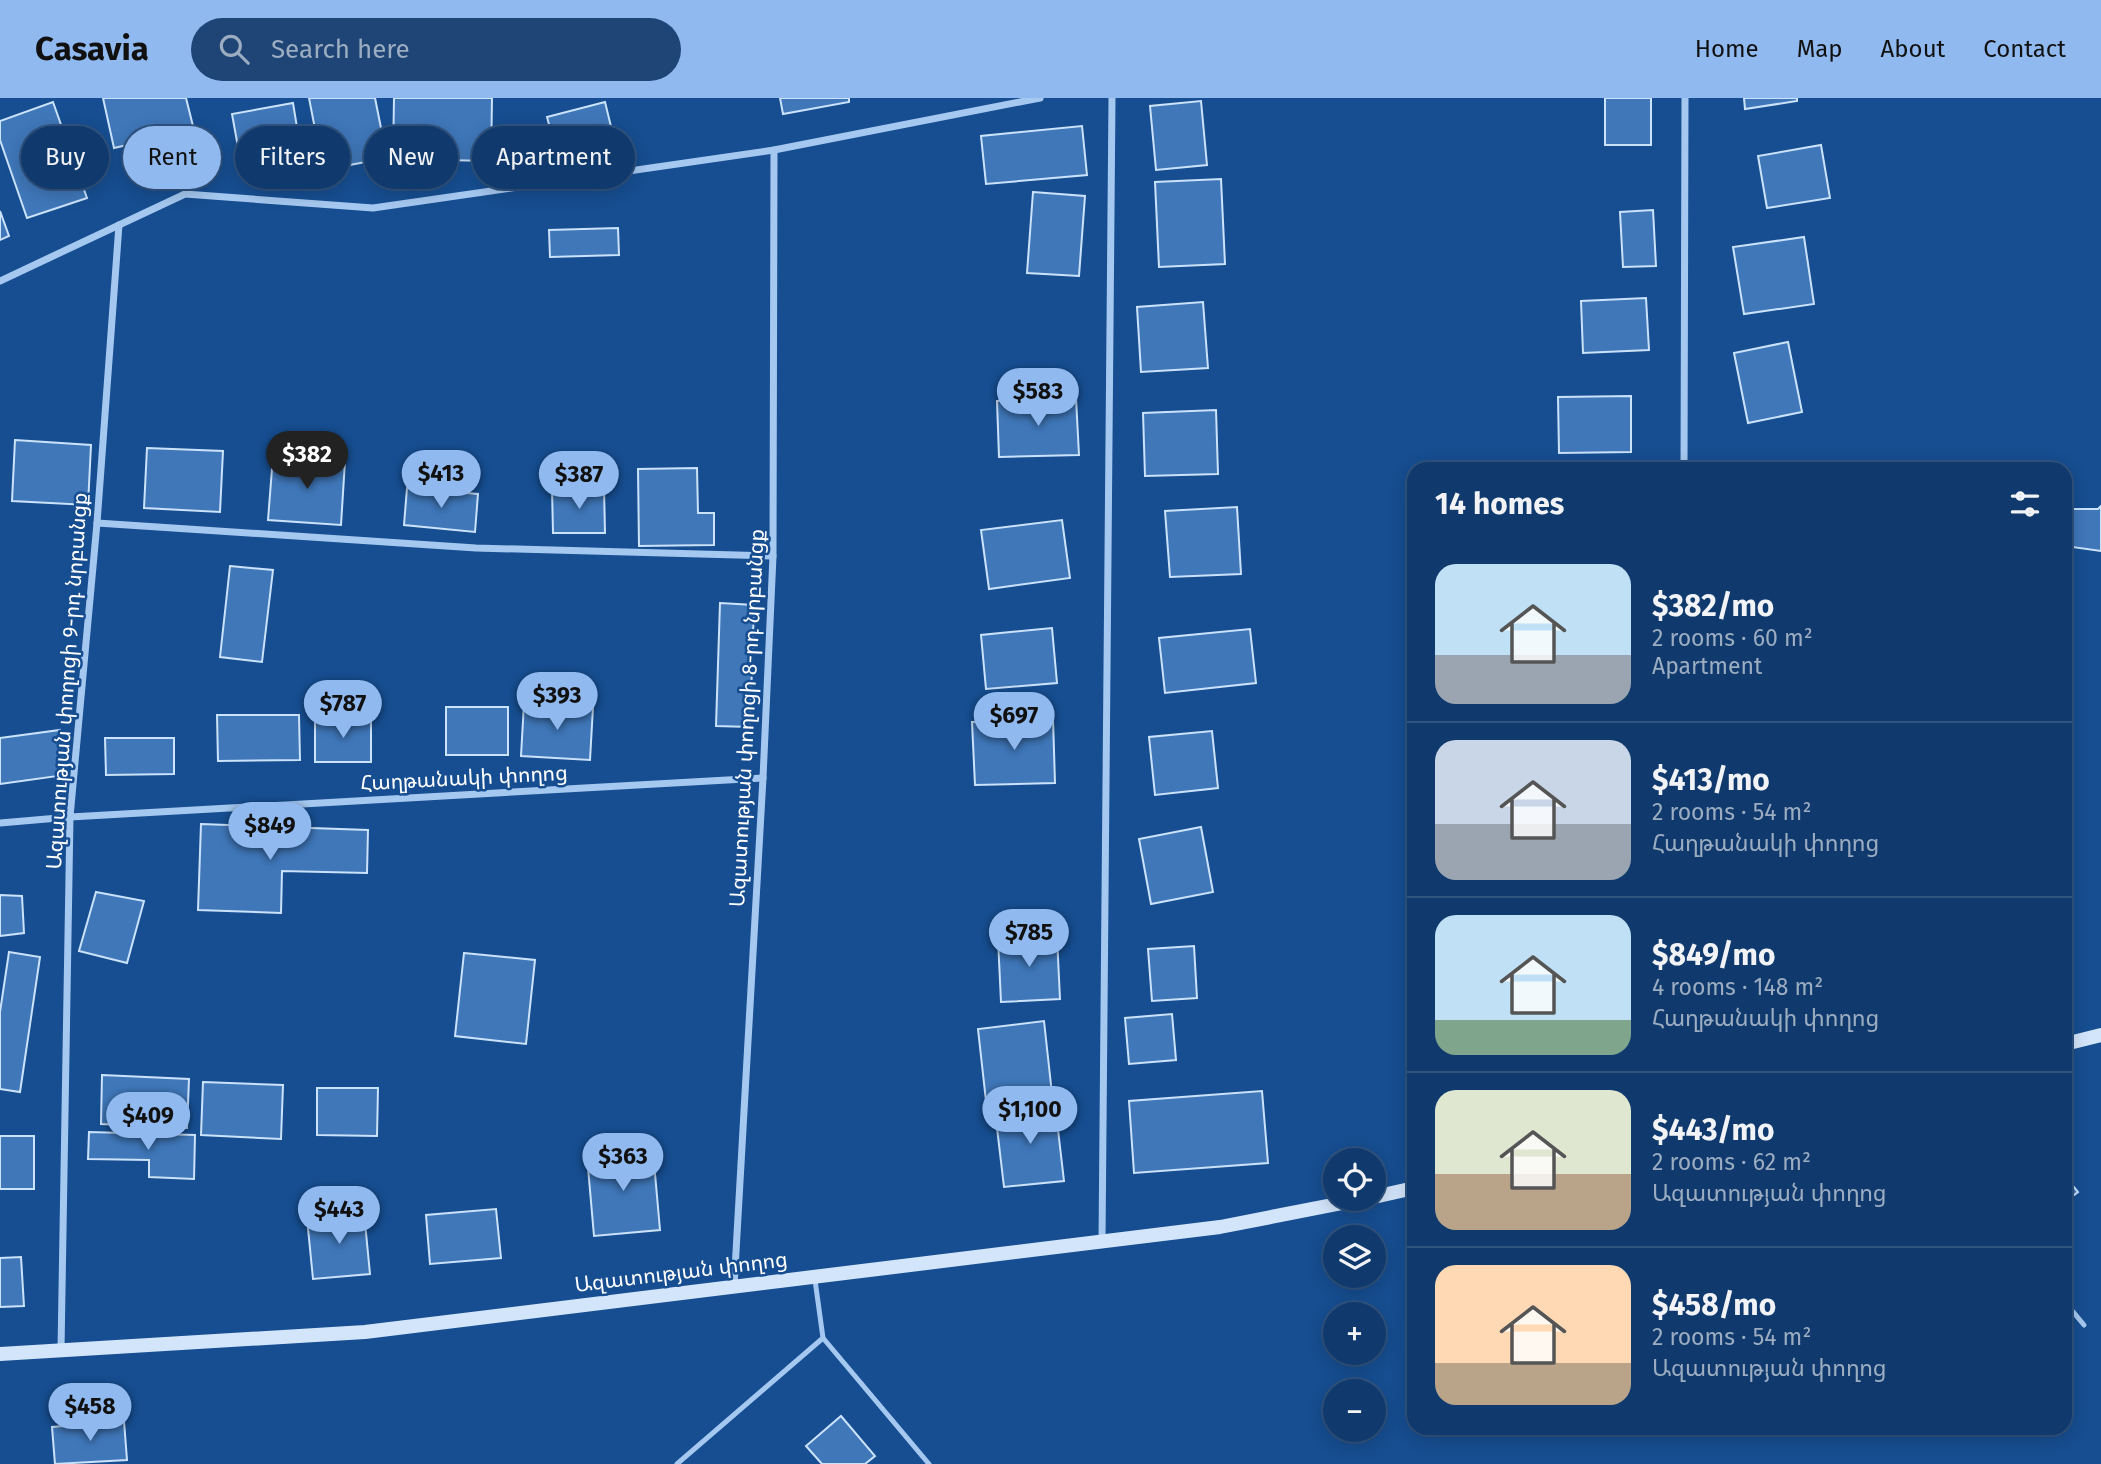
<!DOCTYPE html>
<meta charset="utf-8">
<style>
body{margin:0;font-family:"Fira Sans","Noto Sans Armenian",sans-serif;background:#1e4575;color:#f1f3f6;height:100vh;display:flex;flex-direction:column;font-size:26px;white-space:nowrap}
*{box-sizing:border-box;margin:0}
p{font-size:23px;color:#9cadc2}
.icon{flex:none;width:38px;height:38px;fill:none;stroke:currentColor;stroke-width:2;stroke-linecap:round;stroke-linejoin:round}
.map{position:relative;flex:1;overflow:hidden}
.sheet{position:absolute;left:1407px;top:364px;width:665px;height:973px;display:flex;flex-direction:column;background:#103a6d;border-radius:21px;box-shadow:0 4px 18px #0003,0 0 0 2px #305480}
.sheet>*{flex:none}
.top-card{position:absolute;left:21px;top:28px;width:665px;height:63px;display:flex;gap:14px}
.tools{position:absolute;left:1323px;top:1050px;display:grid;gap:14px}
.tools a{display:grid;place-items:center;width:63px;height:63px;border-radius:50%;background:#103a6d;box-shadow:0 4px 18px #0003,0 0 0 2px #305480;font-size:35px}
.price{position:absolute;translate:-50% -60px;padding:0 16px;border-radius:24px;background:#90b9f0;color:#111;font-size:23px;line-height:46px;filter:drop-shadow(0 2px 4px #0008)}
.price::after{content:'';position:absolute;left:50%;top:42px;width:21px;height:16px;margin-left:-10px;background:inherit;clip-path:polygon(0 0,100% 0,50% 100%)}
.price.active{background:#222;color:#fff}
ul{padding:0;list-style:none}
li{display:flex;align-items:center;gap:21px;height:175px;padding:0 28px}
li+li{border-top:2px solid #305480}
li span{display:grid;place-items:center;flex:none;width:196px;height:140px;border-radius:21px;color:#555}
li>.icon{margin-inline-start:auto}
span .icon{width:84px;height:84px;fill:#fffc;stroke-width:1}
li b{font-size:30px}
h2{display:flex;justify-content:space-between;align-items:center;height:84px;padding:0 28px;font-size:30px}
.pill{padding:0 24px;border-radius:32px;background:#103a6d;box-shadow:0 4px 18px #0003,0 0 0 2px #305480;font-size:24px;line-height:63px}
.pill.active{background:#90b9f0;color:#111}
header{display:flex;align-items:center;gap:42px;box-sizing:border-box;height:98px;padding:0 35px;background:#90b9f0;color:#111}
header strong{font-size:33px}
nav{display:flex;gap:38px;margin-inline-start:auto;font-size:24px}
.search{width:490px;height:63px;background:#1e4575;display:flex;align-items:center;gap:18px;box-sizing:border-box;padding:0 24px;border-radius:38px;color:#9cadc2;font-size:26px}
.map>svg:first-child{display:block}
.building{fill:#3f77b9;stroke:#cbe2fb;stroke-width:2}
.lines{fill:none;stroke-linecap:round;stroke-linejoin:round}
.lane{stroke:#a5c8f0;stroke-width:5}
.street{stroke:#a5c8f0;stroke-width:7}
.secondary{stroke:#d3e5fb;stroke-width:14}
.labels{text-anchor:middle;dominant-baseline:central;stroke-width:5;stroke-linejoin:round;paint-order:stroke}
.street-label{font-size:21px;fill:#fff;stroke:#164e91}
</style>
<header>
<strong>Casavia</strong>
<div class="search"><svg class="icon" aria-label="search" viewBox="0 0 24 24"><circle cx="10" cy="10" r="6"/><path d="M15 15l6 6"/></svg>Search here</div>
<nav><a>Home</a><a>Map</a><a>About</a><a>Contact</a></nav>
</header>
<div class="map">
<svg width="2101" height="1366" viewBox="0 0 2101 1366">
<rect width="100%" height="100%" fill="#164e91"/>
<g class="building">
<path d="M103,0H186L194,32L114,50Z"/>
<path d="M309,0H375L387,60L323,72Z"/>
<path d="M394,0H492L491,63L393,61Z"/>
<path d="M780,0H849V4L783,16Z"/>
<rect x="1605" y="0" width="46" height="47"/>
<path d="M1744,0H1797V3L1745,11Z"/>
<path d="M1201,3L1207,67L1156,72L1150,8Z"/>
<path d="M53,4L87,100L27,120L0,42V23Z"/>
<path d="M605,4L616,49L559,64L547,19Z"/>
<path d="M293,5L302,60L242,71L232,16Z"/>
<path d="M1082,28L1087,77L986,86L981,38Z"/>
<path d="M1821,47L1830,100L1767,110L1758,58Z"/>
<path d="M1221,81L1225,166L1159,169L1155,84Z"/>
<path d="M1033,94L1085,98L1079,178L1027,175Z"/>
<path d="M1653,112L1656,168L1623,169L1620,114Z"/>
<path d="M0,113L9,138L0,142Z"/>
<path d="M618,130L619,157L550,159L549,132Z"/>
<path d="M1804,139L1814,206L1744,216L1733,149Z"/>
<path d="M1646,200L1649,252L1583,255L1581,203Z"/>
<path d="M1203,204L1208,270L1141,274L1137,209Z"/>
<path d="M1788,244L1802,314L1748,325L1734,255Z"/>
<path d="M1631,298V354L1559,355L1558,299Z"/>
<path d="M1076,300L1079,357L999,359L997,303Z"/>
<path d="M1216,312L1218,376L1145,378L1143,315Z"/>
<path d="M15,342L91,347L88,407L12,403Z"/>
<path d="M147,350L223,353L220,414L144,410Z"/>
<path d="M273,358L345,363L341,427L268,422Z"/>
<path d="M1649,369V371H1588V370Z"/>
<path d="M697,370L698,415H714V447L639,448L638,371Z"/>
<path d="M407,390L478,396L475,434L404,427Z"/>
<path d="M604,390L605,435H553L552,391Z"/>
<path d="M2101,408V453L2065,448V416L2072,411H2098Z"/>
<path d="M1237,409L1241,476L1170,479L1165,413Z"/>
<path d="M1062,422L1070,480L989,491L981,432Z"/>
<path d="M230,468L273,472L262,564L220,559Z"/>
<path d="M720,505L754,507L750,629L716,628Z"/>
<path d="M1052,530L1057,585L986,591L981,537Z"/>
<path d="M1250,531L1256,585L1165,595L1159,540Z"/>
<path d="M524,605L593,609L590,662L521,658Z"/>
<rect x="446" y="609" width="62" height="48"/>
<path d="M217,617H299L300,662L218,663Z"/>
<rect x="315" y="619" width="56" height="45"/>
<path d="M1053,621L1055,685L975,687L972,624Z"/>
<path d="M60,632L65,677L0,686V640Z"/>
<path d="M1212,633L1218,690L1155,697L1149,639Z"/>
<path d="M105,640H174V676L106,677Z"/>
<path d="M201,726L368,732L367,775L282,773L281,815L198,812Z"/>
<path d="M1201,729L1213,794L1151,806L1139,741Z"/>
<path d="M96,794L144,803L127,865L79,853Z"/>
<path d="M0,797L22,798L24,835L0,838Z"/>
<path d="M1057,839L1060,901L1001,904L998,841Z"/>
<path d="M1194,848L1197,900L1152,903L1148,851Z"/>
<path d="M9,854L40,859L20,994L0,991V914Z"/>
<path d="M464,855L535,862L526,946L455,938Z"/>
<path d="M1172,916L1176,962L1129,966L1125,920Z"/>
<path d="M1044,923L1052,996L986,1003L978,931Z"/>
<path d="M102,977L189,981L187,1030L101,1026Z"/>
<path d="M203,984L283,987L281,1041L201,1037Z"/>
<path d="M317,990H378L377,1038L317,1037Z"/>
<path d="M1262,993L1268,1065L1134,1075L1129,1003Z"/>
<path d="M1055,1006L1064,1083L1004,1089L995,1013Z"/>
<path d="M89,1034L195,1037L194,1081L149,1079V1062L88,1061Z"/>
<rect x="0" y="1038" width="34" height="53"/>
<path d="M653,1053L660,1132L594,1138L587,1058Z"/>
<path d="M2065,1078L2078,1094L2065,1104Z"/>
<path d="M496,1111L501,1160L430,1166L426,1117Z"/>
<path d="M364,1114L370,1176L313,1181L307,1120Z"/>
<path d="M21,1159L24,1208L0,1209V1160Z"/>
<path d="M841,1318L875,1358L865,1366H822L806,1348Z"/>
<path d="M124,1323L127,1362L55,1366L52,1329Z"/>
</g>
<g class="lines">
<g class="lane">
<path d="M2065,1204L2084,1227"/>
<path d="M823,1240L929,1366"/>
<path d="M677,1366L823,1240L815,1182"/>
</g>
<g class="street">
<path d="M0,183L185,96L373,110L774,52L1040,0"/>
<path d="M1684,371L1685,0"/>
<path d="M97,425L476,450L773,458"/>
<path d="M0,725L70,719L763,680"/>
<path d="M1102,1143L1112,0"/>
<path d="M734,1189L763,680L773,458L774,52"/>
<path d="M61,1252L70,719L97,425L119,127"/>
</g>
<g class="secondary">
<path d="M2065,946L2101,937"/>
<path d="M1374,1099L1414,1090"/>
<path d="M0,1256L365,1234L1220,1129L1363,1101"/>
</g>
</g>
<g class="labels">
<g class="street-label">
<text transform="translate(67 583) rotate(-86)">Ազատության փողոցի 9-րդ նրբանցք</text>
<text transform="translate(747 620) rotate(-87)">Ազատության փողոցի 8-րդ նրբանցք</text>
<text transform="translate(464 680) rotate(-3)">Հաղթանակի փողոց</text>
<text transform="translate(681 1174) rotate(-7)">Ազատության փողոց</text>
</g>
</g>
</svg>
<div class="tools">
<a><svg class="icon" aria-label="locate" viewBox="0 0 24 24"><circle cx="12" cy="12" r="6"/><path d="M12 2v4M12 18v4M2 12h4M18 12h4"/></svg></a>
<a><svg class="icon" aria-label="layers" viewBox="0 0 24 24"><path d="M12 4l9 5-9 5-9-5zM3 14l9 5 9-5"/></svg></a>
<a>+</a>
<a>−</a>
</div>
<b class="price" style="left:1038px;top:330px">$583</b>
<b class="price active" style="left:307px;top:393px">$382</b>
<b class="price" style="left:441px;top:412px">$413</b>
<b class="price" style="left:579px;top:413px">$387</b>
<b class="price" style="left:557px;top:634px">$393</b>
<b class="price" style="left:343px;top:642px">$787</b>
<b class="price" style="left:1014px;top:654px">$697</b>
<b class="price" style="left:270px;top:764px">$849</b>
<b class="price" style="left:1029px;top:871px">$785</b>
<b class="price" style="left:1030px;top:1048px">$1,100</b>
<b class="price" style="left:148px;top:1054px">$409</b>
<b class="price" style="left:623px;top:1095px">$363</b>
<b class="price" style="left:339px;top:1148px">$443</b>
<b class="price" style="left:90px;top:1345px">$458</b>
<div class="top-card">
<a class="pill">Buy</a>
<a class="pill active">Rent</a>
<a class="pill">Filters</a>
<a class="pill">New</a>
<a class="pill">Apartment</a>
</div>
<section class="sheet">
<h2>14 homes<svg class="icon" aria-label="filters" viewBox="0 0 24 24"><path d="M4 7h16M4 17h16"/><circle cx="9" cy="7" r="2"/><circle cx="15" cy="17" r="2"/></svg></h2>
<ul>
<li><span style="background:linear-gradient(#bfe0f5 65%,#9aa5b1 0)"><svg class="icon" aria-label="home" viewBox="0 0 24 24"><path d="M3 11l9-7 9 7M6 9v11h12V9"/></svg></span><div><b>$382/mo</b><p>2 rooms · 60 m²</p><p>Apartment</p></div></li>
<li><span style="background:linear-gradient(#c9d6e8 60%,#9aa5b1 0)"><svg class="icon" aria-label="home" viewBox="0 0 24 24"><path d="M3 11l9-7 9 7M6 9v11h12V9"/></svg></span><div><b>$413/mo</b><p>2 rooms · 54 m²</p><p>Հաղթանակի փողոց</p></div></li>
<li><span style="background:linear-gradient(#bfe0f5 75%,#7fa58c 0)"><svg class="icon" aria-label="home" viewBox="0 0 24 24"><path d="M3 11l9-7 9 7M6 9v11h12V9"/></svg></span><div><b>$849/mo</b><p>4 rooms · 148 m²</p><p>Հաղթանակի փողոց</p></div></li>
<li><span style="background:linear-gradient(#dfe7d0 60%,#b9a48a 0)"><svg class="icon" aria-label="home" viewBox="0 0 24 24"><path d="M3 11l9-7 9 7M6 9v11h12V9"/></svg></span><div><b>$443/mo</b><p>2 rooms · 62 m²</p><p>Ազատության փողոց</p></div></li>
<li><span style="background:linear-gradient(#ffd9b3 70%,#b9a48a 0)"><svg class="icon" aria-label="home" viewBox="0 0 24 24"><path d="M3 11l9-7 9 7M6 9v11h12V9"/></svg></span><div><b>$458/mo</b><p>2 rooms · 54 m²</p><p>Ազատության փողոց</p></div></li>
</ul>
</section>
</div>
